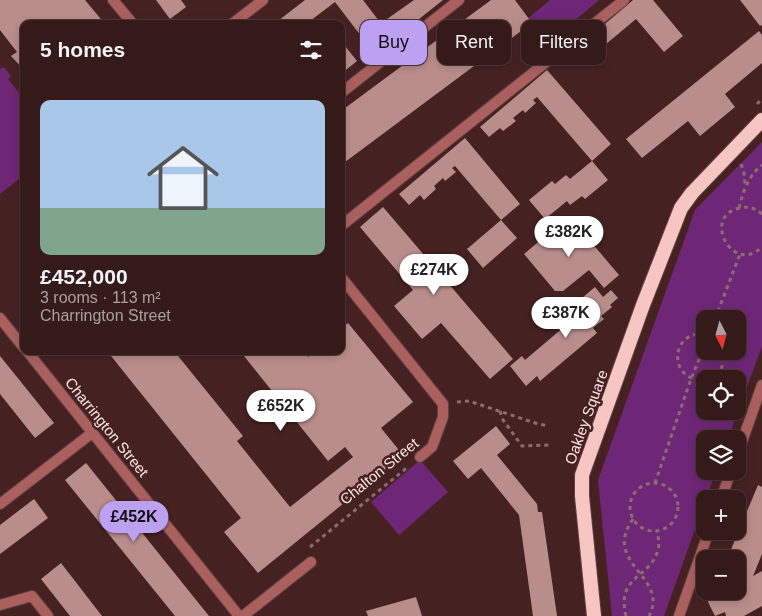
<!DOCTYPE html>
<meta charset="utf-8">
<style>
body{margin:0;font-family:Helvetica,sans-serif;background:#3f2726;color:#f1f3f6;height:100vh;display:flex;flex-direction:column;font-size:19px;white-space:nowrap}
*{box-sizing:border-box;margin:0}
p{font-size:16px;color:#a9a1a2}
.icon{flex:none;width:28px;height:28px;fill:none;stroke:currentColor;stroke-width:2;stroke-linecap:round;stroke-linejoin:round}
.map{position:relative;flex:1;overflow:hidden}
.sheet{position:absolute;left:20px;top:20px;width:325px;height:335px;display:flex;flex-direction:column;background:#341a19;border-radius:10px;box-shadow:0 2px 8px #0003,0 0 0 1px #4e3838}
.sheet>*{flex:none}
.guide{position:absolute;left:360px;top:20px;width:326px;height:45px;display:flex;gap:10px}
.needle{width:32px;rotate:174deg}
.controls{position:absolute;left:696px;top:310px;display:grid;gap:10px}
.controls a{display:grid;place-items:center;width:50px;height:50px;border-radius:10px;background:#341a19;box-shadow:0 2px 8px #0003,0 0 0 1px #4e3838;font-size:25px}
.price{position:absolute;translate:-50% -42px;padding:0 11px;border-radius:18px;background:#fff;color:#222;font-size:16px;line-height:32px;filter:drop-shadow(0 1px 2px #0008)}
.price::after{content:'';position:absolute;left:50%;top:30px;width:15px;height:11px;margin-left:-8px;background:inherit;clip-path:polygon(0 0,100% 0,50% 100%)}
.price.active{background:#bca0f2;color:#111}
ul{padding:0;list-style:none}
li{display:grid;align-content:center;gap:10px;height:265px;padding:0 20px}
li+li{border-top:1px solid #4e3838}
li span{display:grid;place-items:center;height:155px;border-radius:10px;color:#555}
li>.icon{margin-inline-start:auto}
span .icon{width:90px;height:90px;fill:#fffc;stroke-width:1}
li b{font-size:21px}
h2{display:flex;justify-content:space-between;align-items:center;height:60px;padding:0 20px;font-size:21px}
.chip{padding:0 18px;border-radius:10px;background:#341a19;box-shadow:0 2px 8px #0003,0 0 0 1px #4e3838;font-size:18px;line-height:45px}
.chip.active{background:#bca0f2;color:#111}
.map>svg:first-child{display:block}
.green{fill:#6e2776;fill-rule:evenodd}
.building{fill:#b98d8a}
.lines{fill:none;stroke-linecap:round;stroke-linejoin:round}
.service-casing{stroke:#624140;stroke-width:12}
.minor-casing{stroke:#624140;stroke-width:12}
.trunk-casing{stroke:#624140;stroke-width:16}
.path{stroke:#8b6d6b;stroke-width:3;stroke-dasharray:4 4;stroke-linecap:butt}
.service{stroke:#aa615e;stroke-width:10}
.minor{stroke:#aa615e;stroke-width:10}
.trunk{stroke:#f7c6c2;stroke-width:14}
.labels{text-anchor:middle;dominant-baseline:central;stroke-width:5;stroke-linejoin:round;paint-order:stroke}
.street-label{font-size:15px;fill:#fde5e3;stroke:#452221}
</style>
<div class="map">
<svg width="762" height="616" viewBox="0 0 762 616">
<rect width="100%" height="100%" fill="#452221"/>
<g class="green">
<path d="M550,0H599L548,43L527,19Z"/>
<path d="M4,67L11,76L8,79L24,99V175L0,194V69Z"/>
<path d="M762,142V346L728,439H705V471H716L664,616H612L598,480L695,210ZM705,319H738V351H705ZM705,379H738V411H705Z"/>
<path d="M420,460L448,492L399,535L371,502Z"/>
</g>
<g class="building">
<path d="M0,0H85L105,24H24V70L11,56L17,52L0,30Z"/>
<path d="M156,0H181L186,7L170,19Z"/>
<path d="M305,0H363L389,34L371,49L335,2L306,24H274Z"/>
<path d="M414,0H443L399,35L387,19Z"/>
<path d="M491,0H515L532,23L341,165V111Z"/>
<path d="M633,0H653L683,36L664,52L636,19L581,65L571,53Z"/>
<path d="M740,0H762V25L760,26Z"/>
<path d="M759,31L762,35V63L725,94L735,107L700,136L688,121L642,158L626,139Z"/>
<path d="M345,46L357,61L341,74V49Z"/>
<path d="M547,70L611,144L592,161L608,180L585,199L582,196L570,205L567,201L545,219L529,200L552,181L555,184L566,175L570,179L592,161L537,97L533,100L536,103L525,113L523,110L513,118L516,121L503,131L500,128L489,137L480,127Z"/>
<path d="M465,138L520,204L501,220L455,166L452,168L456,172L445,181L443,178L434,186L436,189L424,200L420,195L409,205L399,194Z"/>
<path d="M383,207L513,359L490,379L441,323L422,339L394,306L413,290L360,227Z"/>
<path d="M569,216L619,275L604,288L589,270L563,291H555L524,254Z"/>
<path d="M501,220L517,238L483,268L467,249Z"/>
<path d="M595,287L603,297L611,290L618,298L610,305L612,307L601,316L604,319L593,328L597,333L540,381L537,376L526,386L510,366L522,356L525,360L578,315L575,311L586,302L582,298Z"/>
<path d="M348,323L413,402L381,428L403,455L258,573L224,532L241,518L107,351H174L243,436L237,441L290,507L353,457L345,447L328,461L240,351H304L308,357L315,351H341V329Z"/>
<path d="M0,356L54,423L35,438L0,394Z"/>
<path d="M496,426L510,444L497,455L537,504L538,512H542L557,616H533L519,515L481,468L468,479L453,461Z"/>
<path d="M86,463L209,616H175L65,480Z"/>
<path d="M758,485L762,487V554L753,576L762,571V606L744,616H726L725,612L715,616L708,602L713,591H738V559H727Z"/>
<path d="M34,499L48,518L0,554V525Z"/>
<path d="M61,563L102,616H70L41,579Z"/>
<path d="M416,597L422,616H368L366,611Z"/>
</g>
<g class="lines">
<defs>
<path id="service" d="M341,226L624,0"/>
<g id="minor">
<path d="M113,0L133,24"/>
<path d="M232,24L263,0"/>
<path d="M341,93L459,0"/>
<path d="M341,277L443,404V417L432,447L420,457"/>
<path d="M0,318L24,348"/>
<path d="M27,351L239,616"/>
<path d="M738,453L762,385"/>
<path d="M721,499L731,471"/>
<path d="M0,504L92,433"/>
<path d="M0,605L32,596L48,616"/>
<path d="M243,616L311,562"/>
<path d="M679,616L709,531"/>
</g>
<path id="trunk" d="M594,616L582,496V475L643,305L681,208L692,193L762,120"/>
</defs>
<use href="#service" class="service-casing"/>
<use href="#minor" class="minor-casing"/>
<use href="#trunk" class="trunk-casing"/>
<g class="path">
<path d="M757,104L762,99"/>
<path d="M741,164L744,173L745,185"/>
<path d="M739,208C743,192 748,176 762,165"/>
<path d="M762,214C755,208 749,206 740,208C701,215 732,276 762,247"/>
<path d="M715,319L740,254"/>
<path d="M705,334C670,330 667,382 705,380"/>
<path d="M709,379C722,374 724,364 724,351"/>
<path d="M457,402L469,401L538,424L549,426"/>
<path d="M500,411L503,420L522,446L549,445"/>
<path d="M655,483L691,379L705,345"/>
<circle cx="654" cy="507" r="24"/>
<path d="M633,519C601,564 670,576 649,616"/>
<path d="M310,547L409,466"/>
<path d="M626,616C616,575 650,579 658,550C660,543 658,537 657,530"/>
</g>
<use href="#service" class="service"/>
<use href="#minor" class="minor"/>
<use href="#trunk" class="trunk"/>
</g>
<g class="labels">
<g class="street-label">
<text transform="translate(586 417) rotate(-70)">Oakley Square</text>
<text transform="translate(107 427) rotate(51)">Charrington Street</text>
<text transform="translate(379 471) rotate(-39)">Chalton Street</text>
</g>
</g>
</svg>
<div class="controls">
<a><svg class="needle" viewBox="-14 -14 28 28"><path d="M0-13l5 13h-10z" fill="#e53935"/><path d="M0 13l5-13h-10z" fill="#a9a1a2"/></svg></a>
<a><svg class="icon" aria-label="locate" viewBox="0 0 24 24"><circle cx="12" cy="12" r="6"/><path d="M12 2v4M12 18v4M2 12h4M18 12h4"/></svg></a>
<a><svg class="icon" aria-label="layers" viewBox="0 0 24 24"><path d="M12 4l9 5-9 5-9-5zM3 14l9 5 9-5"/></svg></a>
<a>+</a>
<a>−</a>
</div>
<b class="price" style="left:569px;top:258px">£382K</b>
<b class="price" style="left:434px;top:296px">£274K</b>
<b class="price" style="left:566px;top:339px">£387K</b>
<b class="price" style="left:281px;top:432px">£652K</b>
<b class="price active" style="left:134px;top:543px">£452K</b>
<div class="guide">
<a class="chip active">Buy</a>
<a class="chip">Rent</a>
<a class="chip">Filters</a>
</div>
<section class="sheet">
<h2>5 homes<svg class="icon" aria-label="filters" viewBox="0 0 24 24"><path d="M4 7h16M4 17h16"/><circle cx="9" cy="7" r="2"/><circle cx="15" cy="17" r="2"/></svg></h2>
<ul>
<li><span style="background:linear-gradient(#a9c7e8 70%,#7fa58c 0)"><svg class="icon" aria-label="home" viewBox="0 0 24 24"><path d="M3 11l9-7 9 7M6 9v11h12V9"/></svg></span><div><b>£452,000</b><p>3 rooms · 113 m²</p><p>Charrington Street</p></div></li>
</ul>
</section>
</div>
